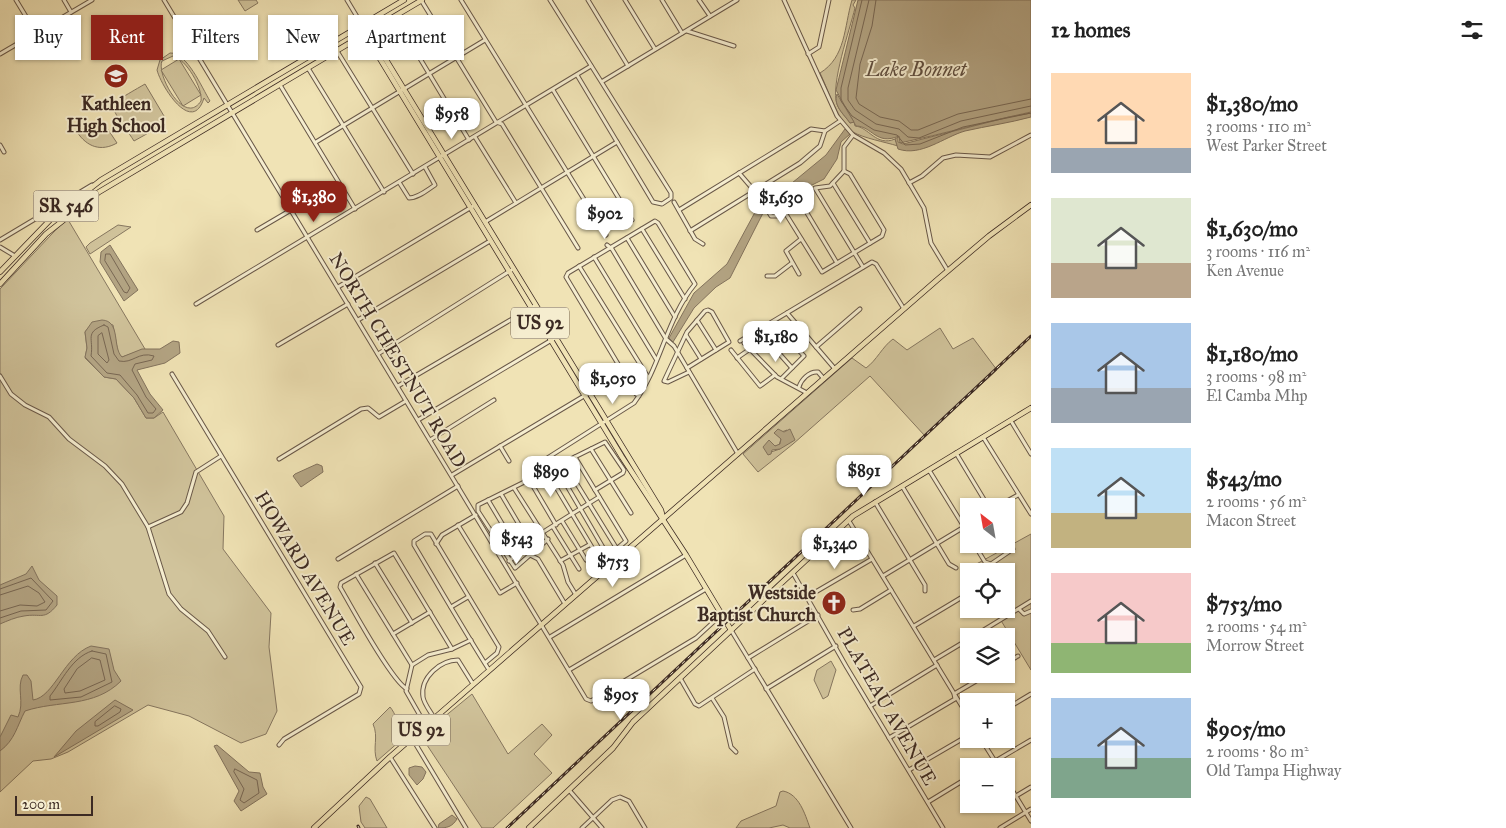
<!DOCTYPE html>
<meta charset="utf-8">
<style>
body{margin:0;font-family:"IM FELL Great Primer",serif;background:#f2f2f2;color:#222;height:100vh;display:flex;flex-direction:column;font-size:19px;white-space:nowrap}
*{box-sizing:border-box;margin:0}
p{font-size:16px;color:#767676}
.icon{flex:none;width:28px;height:28px;fill:none;stroke:currentColor;stroke-width:2;stroke-linecap:round;stroke-linejoin:round}
.map{position:relative;flex:1;overflow:hidden}
.side{display:flex;flex-direction:column;background:#fff;width:475px}
.side>*{flex:none}
.hud{position:absolute;left:15px;top:15px;width:475px;height:45px;display:flex;gap:10px}
.needle{width:32px;rotate:329deg}
.fabs{position:absolute;left:960px;top:498px;display:grid;gap:10px}
.fabs a{display:grid;place-items:center;width:55px;height:55px;border-radius:0px;background:#fff;box-shadow:0 1px 4px #0004;font-size:25px}
.scale{position:absolute;left:15px;bottom:12px;width:78px;box-sizing:border-box;padding-left:5px;border:2px solid #3c2a23;border-top:0;font-size:14px;line-height:18px;white-space:nowrap;color:#3c2a23;-webkit-text-stroke:4px #f5edcf;paint-order:stroke}
.price{position:absolute;translate:-50% -42px;padding:0 11px;border-radius:10px;background:#fff;color:#222;font-size:16px;line-height:32px;filter:drop-shadow(0 1px 2px #0008)}
.price::after{content:'';position:absolute;left:50%;top:30px;width:15px;height:11px;margin-left:-8px;background:inherit;clip-path:polygon(0 0,100% 0,50% 100%)}
.price.current{background:#8f2418;color:#fff}
ul{padding:0;list-style:none}
li{display:flex;align-items:center;gap:15px;height:125px;padding:0 20px}
li span{display:grid;place-items:center;flex:none;width:140px;height:100px;border-radius:0px;color:#555}
li>.icon{margin-inline-start:auto}
span .icon{width:60px;height:60px;fill:#fffc;stroke-width:1}
li b{font-size:21px}
h2{display:flex;justify-content:space-between;align-items:center;height:60px;padding:0 20px;font-size:21px}
.chip{padding:0 18px;border-radius:0px;background:#fff;box-shadow:0 1px 4px #0004;font-size:18px;line-height:45px}
.chip.current{background:#8f2418;color:#fff}
main{display:flex;flex:1;min-height:0}
.map>svg:first-child{display:block}
.green{fill:#d1c49c;stroke:#867760;fill-rule:evenodd}
.water{fill:#b3a483;stroke:#83735d}
.lines{fill:none;stroke-linecap:round;stroke-linejoin:round}
.shore{stroke:#786753;stroke-width:1}
.minor-casing{stroke:#695848;stroke-width:5}
.major-casing{stroke:#3c2a23;stroke-width:6}
.minor{stroke:#f5edcf;stroke-width:3}
.major{stroke:#f0e3b5;stroke-width:4.5}
.rail-casing{stroke:#3c2a23;stroke-width:3}
.rail{stroke:#f5edcf;stroke-width:1;stroke-dasharray:4;stroke-linecap:butt}
.labels{text-anchor:middle;dominant-baseline:central;stroke-width:4;stroke-linejoin:round;paint-order:stroke}
.shield{fill:#f5edcf;stroke:#746457;stroke-width:1}
.shield-label{font-size:18px;font-weight:bold;fill:#3c2a23}
.poi-label{font-size:19px;font-weight:bold;fill:#3c2a23;stroke:#f5edcf}
.street-label{font-size:19px;fill:#3c2a23;stroke:#f5edcf}
.water-label{font-size:20px;font-style:italic;fill:#604f40;stroke:#f5edcf}
</style>
<main>
<div class="map">
<svg width="1031" height="828" viewBox="0 0 1031 828">
<rect width="100%" height="100%" fill="#f0e3b5"/>
<filter id="stains"><feTurbulence type="fractalNoise" baseFrequency=".004" numOctaves="4"/><feColorMatrix values="0 0 0 0 .2 0 0 0 0 .09 0 0 0 0 .02 0 0 0 .5 -.17"/></filter>
<radialGradient id="worn" r=".72"><stop offset=".6" stop-color="#630" stop-opacity="0"/><stop offset="1" stop-color="#630" stop-opacity=".3"/></radialGradient>
<g class="green">
<path d="M238,0H256L258,3L245,11Z"/>
<path d="M852,0H856L853,5L855,8C850,29 830,85 837,104C839,111 846,117 850,123L854,122L855,126C869,127 876,147 895,139L898,146C885,142 863,138 853,132C839,124 827,87 820,73C846,57 844,27 852,0Z"/>
<path d="M170,53C187,52 202,88 210,101L208,103L204,98C192,136 161,86 157,70L160,60ZM173,56C186,59 203,88 201,101C184,127 156,74 162,61Z"/>
<path d="M179,59L201,95L183,106L161,70Z"/>
<path d="M145,84L164,116L161,126L134,141C109,102 102,109 145,84Z"/>
<path d="M101,119L117,143C101,152 87,147 77,132Z"/>
<path d="M67,218L145,349L122,357L118,353L113,325C99,321 93,320 85,332L87,348L85,358L104,377L116,379L134,398L146,418H154L163,412L224,516L223,549L271,613L269,647L277,711L266,734L241,743L189,716L148,705L68,752L51,759L33,761L0,792V289Z"/>
<path d="M118,225L131,227L90,254L86,247L90,243Z"/>
<path d="M940,328L953,349L973,338L997,370L925,436L870,376L793,444L758,472L743,454L852,358L866,368C877,360 882,347 893,339L907,350ZM787,430L780,449L771,452L769,441L775,446L779,445L781,439L776,434Z"/>
<path d="M1031,534V670L994,609H1006V571H973L971,567Z"/>
<path d="M831,661L836,670L828,696L823,699L814,680L817,670Z"/>
<path d="M472,694L508,754L542,724L552,735L534,754L552,773L493,828H482L421,736Z"/>
<path d="M390,707C396,714 396,721 402,727L413,722L416,727L377,761C372,748 379,737 373,724Z"/>
<path d="M783,791C799,794 805,814 810,828H790L783,825L769,828H736L741,821L776,806L780,792Z"/>
<path d="M366,797L370,799L387,828H365L361,822L359,806Z"/>
</g>
<g class="water">
<path d="M858,0H1031V112C987,121 944,134 900,143L899,136C876,146 872,126 856,126L836,90Z"/>
<path d="M837,94L854,122L850,123C844,114 833,106 837,94Z"/>
<path d="M1031,113V117C1009,123 987,126 965,131C944,137 921,157 898,149L895,139L898,137V142L903,144L1009,117Z"/>
<path d="M845,129L850,134L841,142L837,159L824,179L770,206L763,213L730,278L716,287L694,308L673,342L669,338L694,293L727,264L760,203L792,183L826,155Z"/>
<path d="M110,245L138,290L124,301L100,262L101,252Z"/>
<path d="M102,320C121,321 112,347 122,357L142,349H160L173,341L179,342L180,353L165,363L137,370L150,394L163,410L154,418H146L134,398L116,379L104,377L85,357L87,348L85,332L92,322Z"/>
<path d="M778,429L784,432L790,429L795,440L780,449L772,450L771,454L768,455L763,447L769,440L775,446L780,444L781,439L774,433Z"/>
<path d="M317,464L322,466L323,472L301,487L293,476L295,474Z"/>
<path d="M32,566L39,580L57,596V605C44,621 41,613 24,616C16,617 7,621 0,624V585L26,574Z"/>
<path d="M91,646L109,649L114,670L121,681C94,708 58,700 25,711C17,726 15,740 0,751V737L11,715L18,717C25,702 16,688 23,675H27L31,681L33,700C54,697 64,656 91,646Z"/>
<path d="M115,700L133,710L54,757L76,731Z"/>
<path d="M217,745L249,772L260,773L263,787L267,794L241,811L234,801L239,791L214,746Z"/>
<path d="M415,766L422,767L426,772L423,779L417,785L409,775V768Z"/>
<path d="M452,815L457,819C452,827 447,828 438,828L439,824Z"/>
</g>
<g class="lines">
<g class="shore">
<path d="M862,0L841,88V101L852,116L874,130L897,135L905,145L920,144L963,127L1031,113"/>
<path d="M869,0L848,88V100L855,110L876,124L899,129L908,137L919,138L961,121L1031,106"/>
<path d="M876,0L872,26L860,64L856,98L859,104L880,117L899,121L911,130H918L958,114L1031,99"/>
<path d="M106,254H110L130,288L127,293L124,292L105,261Z"/>
<path d="M104,325L108,327L114,354L119,361C133,364 138,351 154,356L152,360L135,364L132,370L146,397L156,409L153,413H148L137,395L120,375L107,373L91,356C94,338 84,333 104,325Z"/>
<path d="M102,333L109,360L107,363L98,354V336Z"/>
<path d="M0,589L31,578L53,601L46,610L21,611L0,618"/>
<path d="M0,595L28,586L39,593L45,602L37,606L20,605L0,611"/>
<path d="M92,651L106,654L112,682L81,697L50,700V696C62,681 72,657 92,651Z"/>
<path d="M92,658L100,660L105,680L80,691L65,693L64,689L77,669Z"/>
<path d="M115,706L121,709L120,712L98,726H95V722Z"/>
<path d="M235,769L257,780L259,793L244,803L240,800L244,789L234,772Z"/>
</g>
<defs>
<g id="minor">
<path d="M16,0L36,33"/>
<path d="M64,0L71,12"/>
<path d="M164,0L586,699L591,701L696,638L721,615"/>
<path d="M347,0L362,25"/>
<path d="M421,0L496,122L502,124L578,248"/>
<path d="M461,0L606,235"/>
<path d="M550,0L671,193V198L662,204L653,202L577,75"/>
<path d="M588,0L628,66"/>
<path d="M625,0L655,49"/>
<path d="M662,0L682,33"/>
<path d="M699,0L710,16"/>
<path d="M784,0L837,116L853,135L884,153L901,169L924,208L931,243L948,271"/>
<path d="M395,17L469,140"/>
<path d="M687,31L734,46"/>
<path d="M337,51L413,174"/>
<path d="M0,54L92,0"/>
<path d="M808,54L819,47L829,0"/>
<path d="M308,68L384,192"/>
<path d="M603,81L737,0"/>
<path d="M280,85L355,209"/>
<path d="M553,90L632,220"/>
<path d="M853,135L844,147V171L830,186L815,188L863,267"/>
<path d="M475,137L516,203"/>
<path d="M316,142L485,40"/>
<path d="M0,145L4,152"/>
<path d="M739,173L758,195L771,216H778L798,198L837,263"/>
<path d="M399,182L409,198C418,198 427,190 435,185L425,167"/>
<path d="M833,183L870,243"/>
<path d="M909,183L922,176L943,158L956,155L990,157L1031,135"/>
<path d="M674,202L695,239L703,244"/>
<path d="M679,210L811,129L825,131L840,121"/>
<path d="M784,211L822,272L882,236L884,230L850,174L844,171"/>
<path d="M485,222L617,142"/>
<path d="M642,229L685,299"/>
<path d="M257,230L291,210"/>
<path d="M690,231L800,163L820,146L825,131"/>
<path d="M627,238L675,317"/>
<path d="M0,240L92,185"/>
<path d="M607,245L612,249L666,339L674,346L738,454"/>
<path d="M0,247L15,256"/>
<path d="M594,257L656,359"/>
<path d="M579,266L648,377"/>
<path d="M799,274L786,251L801,239"/>
<path d="M767,276H775L792,263"/>
<path d="M338,287L475,205"/>
<path d="M196,304L591,66"/>
<path d="M787,313L835,369"/>
<path d="M358,320L490,241"/>
<path d="M697,320L716,350"/>
<path d="M761,333L792,368"/>
<path d="M686,335L701,359"/>
<path d="M740,341L872,262L876,264L904,309"/>
<path d="M278,345L348,304"/>
<path d="M816,347L860,309"/>
<path d="M731,350L760,386L775,375"/>
<path d="M378,354L513,269"/>
<path d="M737,358L750,349"/>
<path d="M687,368L729,342L712,312L708,310L705,311L687,332L664,381L668,382L689,372"/>
<path d="M172,374L361,687L359,694L284,739L279,745"/>
<path d="M0,376L11,394L25,405L49,417L69,439L105,466L122,484L148,527L169,594L181,609L208,631L225,657"/>
<path d="M782,378L804,356L775,324L744,343L777,377L807,393"/>
<path d="M398,386L536,305"/>
<path d="M799,387C801,380 809,371 818,372L824,379"/>
<path d="M418,420L555,338"/>
<path d="M1011,421L1031,454"/>
<path d="M983,437L1031,514"/>
<path d="M430,440L494,400"/>
<path d="M500,446L509,461"/>
<path d="M591,449L631,513"/>
<path d="M956,453L988,506"/>
<path d="M575,457L626,541L600,563"/>
<path d="M279,459L361,409L368,408L379,417L406,401"/>
<path d="M564,463L617,549"/>
<path d="M556,467L608,556"/>
<path d="M929,470L969,535"/>
<path d="M452,475L589,393"/>
<path d="M530,481L556,525"/>
<path d="M902,486L949,564L956,568"/>
<path d="M514,488L563,565L568,582L576,595"/>
<path d="M501,494L530,543V555L538,559L565,604"/>
<path d="M488,500L519,552"/>
<path d="M875,502L925,585V591"/>
<path d="M998,506L1018,495"/>
<path d="M562,521L586,560"/>
<path d="M849,521L969,718"/>
<path d="M458,525L500,593L517,583"/>
<path d="M148,527L181,512L187,503L196,472L221,456"/>
<path d="M553,527L579,569"/>
<path d="M548,539L515,568L478,511V505L605,442L624,470L623,473L595,490"/>
<path d="M436,544L442,535L476,515"/>
<path d="M974,544L985,562L991,564L1013,549L1006,536"/>
<path d="M338,559L458,486"/>
<path d="M509,561L540,534L599,497"/>
<path d="M560,561L589,545"/>
<path d="M375,563L412,623"/>
<path d="M605,569L541,462L634,403C661,367 666,319 695,284L658,223L655,221L568,273L566,277L636,394L639,396"/>
<path d="M793,573L846,666L943,828"/>
<path d="M356,574L412,665"/>
<path d="M883,576L969,524"/>
<path d="M807,597L872,559"/>
<path d="M451,607L468,597"/>
<path d="M1019,609L1024,614L1031,611"/>
<path d="M853,610L860,609L891,590"/>
<path d="M914,626L969,593"/>
<path d="M731,630L851,828"/>
<path d="M393,634L430,612"/>
<path d="M974,636L1031,601"/>
<path d="M550,637L686,555"/>
<path d="M748,658L818,615"/>
<path d="M934,660L969,639"/>
<path d="M485,663L497,653L499,647L431,534H425L414,541V545C439,587 463,629 489,670"/>
<path d="M1006,663L1018,656"/>
<path d="M569,670L706,589"/>
<path d="M680,678L695,704L699,706L755,669"/>
<path d="M407,689C392,682 351,606 340,587L341,583L394,553L452,649"/>
<path d="M766,689L836,646"/>
<path d="M712,698L724,717L731,747L736,752"/>
<path d="M870,706L937,665"/>
<path d="M1006,709L1031,694"/>
<path d="M434,718C431,712 424,704 423,697C420,677 441,660 458,660L473,684"/>
<path d="M426,726L406,691L412,665L428,655L452,649L471,640"/>
<path d="M412,738L466,828"/>
<path d="M889,738L955,699L954,694L988,674"/>
<path d="M981,739L998,766"/>
<path d="M390,757L435,828"/>
<path d="M987,766L1031,740"/>
<path d="M909,770L969,735"/>
<path d="M1006,780L1031,821"/>
<path d="M569,790L602,828"/>
<path d="M1016,796L1031,787"/>
<path d="M1006,797L1013,792"/>
<path d="M928,802L969,777"/>
<path d="M990,806L993,804"/>
<path d="M582,828L612,800L620,797L629,801L645,828"/>
<path d="M1000,828L1031,809"/>
</g>
<g id="major">
<path d="M362,26L368,39L622,457L686,555L731,630"/>
<path d="M363,26L369,32L661,510L663,518"/>
<path d="M0,272L50,220L101,180L404,0"/>
<path d="M0,284L46,234L99,192L422,0"/>
<path d="M314,828L390,757L937,280L989,236L1031,205"/>
<path d="M529,828L613,748L633,722L853,516L1031,408"/>
</g>
</defs>
<use href="#minor" class="minor-casing"/>
<use href="#major" class="major-casing"/>
<use href="#minor" class="minor"/>
<use href="#major" class="major"/>
<defs>
<g id="rail">
<path d="M358,826L359,828"/>
<path d="M507,828L1031,336"/>
</g>
</defs>
<use href="#rail" class="rail-casing"/>
<use href="#rail" class="rail"/>
</g>
<defs>
<symbol id="school-disc" viewBox="-11 -11 22 22"><circle r="9.5" fill="#8f2418" stroke="#f5edcf"/><path d="M0-5L7-2L0 1L-7-2ZM-4 1L0 2.5L4 1V4Q0 6-4 4Z" fill="#fff"/></symbol>
<symbol id="church-disc" viewBox="-11 -11 22 22"><circle r="9.5" fill="#8f2418" stroke="#f5edcf"/><path d="M-1.2-6h2.4v3.5h3.3v2.4h-3.3V6h-2.4V-.1h-3.3v-2.4h3.3Z" fill="#fff"/></symbol>
</defs>
<g fill-rule="evenodd">
<use href="#school-disc" x="102" y="62" width="28" height="28"/>
<use href="#church-disc" x="820" y="589" width="28" height="28"/>
</g>
<g class="labels">
<g class="shield">
<rect x="33.5" y="190.5" width="65" height="31" rx="4"/>
<rect x="511" y="307.5" width="58" height="31" rx="4"/>
<rect x="392" y="714.5" width="58" height="31" rx="4"/>
</g>
<g class="shield-label">
<text x="66" y="206">SR 546</text>
<text x="540" y="323">US 92</text>
<text x="421" y="730">US 92</text>
</g>
<g class="poi-label">
<text x="116" y="103">Kathleen<tspan x="116" dy="22">High School</tspan></text>
<text x="816" y="592" text-anchor="end">Westside<tspan x="816" dy="22">Baptist Church</tspan></text>
</g>
<g class="street-label">
<text transform="translate(398 360) rotate(59)">NORTH CHESTNUT ROAD</text>
<text transform="translate(305 568) rotate(59)">HOWARD AVENUE</text>
<text transform="translate(887 706) rotate(60)">PLATEAU AVENUE</text>
</g>
<g class="water-label">
<text x="916" y="69">Lake Bonnet</text>
</g>
</g>
<rect width="100%" height="100%" filter="url(#stains)"/>
<rect width="100%" height="100%" fill="url(#worn)"/>
</svg>
<div class="fabs">
<a><svg class="needle" viewBox="-14 -14 28 28"><path d="M0-13l5 13h-10z" fill="#e53935"/><path d="M0 13l5-13h-10z" fill="#767676"/></svg></a>
<a><svg class="icon" aria-label="locate" viewBox="0 0 24 24"><circle cx="12" cy="12" r="6"/><path d="M12 2v4M12 18v4M2 12h4M18 12h4"/></svg></a>
<a><svg class="icon" aria-label="layers" viewBox="0 0 24 24"><path d="M12 4l9 5-9 5-9-5zM3 14l9 5 9-5"/></svg></a>
<a>+</a>
<a>−</a>
</div>
<div class="scale">200 m</div>
<b class="price" style="left:452px;top:140px">$958</b>
<b class="price current" style="left:314px;top:223px">$1,380</b>
<b class="price" style="left:781px;top:224px">$1,630</b>
<b class="price" style="left:605px;top:240px">$902</b>
<b class="price" style="left:776px;top:363px">$1,180</b>
<b class="price" style="left:613px;top:405px">$1,050</b>
<b class="price" style="left:864px;top:497px">$891</b>
<b class="price" style="left:551px;top:498px">$890</b>
<b class="price" style="left:517px;top:565px">$543</b>
<b class="price" style="left:835px;top:570px">$1,340</b>
<b class="price" style="left:613px;top:588px">$753</b>
<b class="price" style="left:621px;top:721px">$905</b>
<div class="hud">
<a class="chip">Buy</a>
<a class="chip current">Rent</a>
<a class="chip">Filters</a>
<a class="chip">New</a>
<a class="chip">Apartment</a>
</div>
</div>
<section class="side">
<h2>12 homes<svg class="icon" aria-label="filters" viewBox="0 0 24 24"><path d="M4 7h16M4 17h16"/><circle cx="9" cy="7" r="2"/><circle cx="15" cy="17" r="2"/></svg></h2>
<ul>
<li><span style="background:linear-gradient(#ffd9b3 75%,#9aa5b1 0)"><svg class="icon" aria-label="home" viewBox="0 0 24 24"><path d="M3 11l9-7 9 7M6 9v11h12V9"/></svg></span><div><b>$1,380/mo</b><p>3 rooms · 110 m²</p><p>West Parker Street</p></div></li>
<li><span style="background:linear-gradient(#dfe7d0 65%,#b9a48a 0)"><svg class="icon" aria-label="home" viewBox="0 0 24 24"><path d="M3 11l9-7 9 7M6 9v11h12V9"/></svg></span><div><b>$1,630/mo</b><p>3 rooms · 116 m²</p><p>Ken Avenue</p></div></li>
<li><span style="background:linear-gradient(#a9c7e8 65%,#9aa5b1 0)"><svg class="icon" aria-label="home" viewBox="0 0 24 24"><path d="M3 11l9-7 9 7M6 9v11h12V9"/></svg></span><div><b>$1,180/mo</b><p>3 rooms · 98 m²</p><p>El Camba Mhp</p></div></li>
<li><span style="background:linear-gradient(#bfe0f5 65%,#c2b280 0)"><svg class="icon" aria-label="home" viewBox="0 0 24 24"><path d="M3 11l9-7 9 7M6 9v11h12V9"/></svg></span><div><b>$543/mo</b><p>2 rooms · 56 m²</p><p>Macon Street</p></div></li>
<li><span style="background:linear-gradient(#f6c9c9 70%,#8fb573 0)"><svg class="icon" aria-label="home" viewBox="0 0 24 24"><path d="M3 11l9-7 9 7M6 9v11h12V9"/></svg></span><div><b>$753/mo</b><p>2 rooms · 54 m²</p><p>Morrow Street</p></div></li>
<li><span style="background:linear-gradient(#a9c7e8 60%,#7fa58c 0)"><svg class="icon" aria-label="home" viewBox="0 0 24 24"><path d="M3 11l9-7 9 7M6 9v11h12V9"/></svg></span><div><b>$905/mo</b><p>2 rooms · 80 m²</p><p>Old Tampa Highway</p></div></li>
</ul>
</section>
</main>
